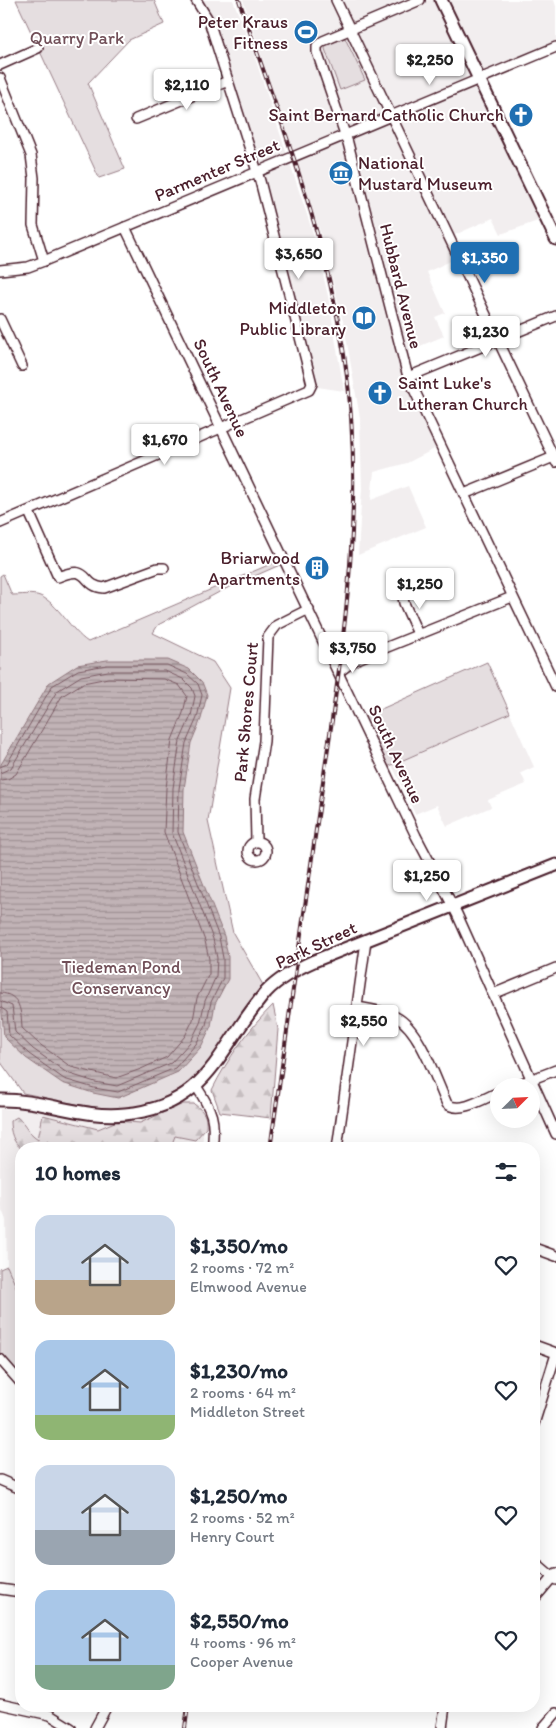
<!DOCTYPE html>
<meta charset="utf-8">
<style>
body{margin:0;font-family:Itim,sans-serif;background:#f6f6f7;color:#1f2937;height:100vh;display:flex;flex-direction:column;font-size:19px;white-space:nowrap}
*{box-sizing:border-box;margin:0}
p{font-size:16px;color:#747a83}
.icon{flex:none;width:28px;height:28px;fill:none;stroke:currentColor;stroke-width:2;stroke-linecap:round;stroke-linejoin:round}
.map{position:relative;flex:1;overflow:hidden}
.sheet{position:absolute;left:15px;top:1142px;width:525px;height:570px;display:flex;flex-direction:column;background:#fff;border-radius:20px;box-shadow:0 5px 20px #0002}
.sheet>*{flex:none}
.needle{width:32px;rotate:66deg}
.fabs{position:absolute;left:490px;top:1078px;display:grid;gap:10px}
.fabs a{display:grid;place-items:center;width:50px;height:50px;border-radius:50%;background:#fff;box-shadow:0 5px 20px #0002;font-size:25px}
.price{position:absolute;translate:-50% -42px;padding:0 11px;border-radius:5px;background:#fff;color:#222;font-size:16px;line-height:32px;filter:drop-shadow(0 1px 2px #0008)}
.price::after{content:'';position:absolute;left:50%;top:30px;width:15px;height:11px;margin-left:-8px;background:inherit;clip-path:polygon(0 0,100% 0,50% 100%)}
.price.selected{background:#1f6fb2;color:#fff}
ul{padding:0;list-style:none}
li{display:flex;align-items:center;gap:15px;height:125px;padding:0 20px}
li span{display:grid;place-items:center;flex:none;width:140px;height:100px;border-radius:15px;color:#555}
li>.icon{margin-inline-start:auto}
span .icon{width:60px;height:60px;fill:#fffc;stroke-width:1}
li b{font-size:21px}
h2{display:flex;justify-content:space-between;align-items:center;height:60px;padding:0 20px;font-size:21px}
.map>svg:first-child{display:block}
.built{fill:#f2eeef}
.green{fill:#e5dee0;stroke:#987e86}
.forest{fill:url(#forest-firs);stroke:#987e86}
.water{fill:url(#water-rules);stroke:#91787e}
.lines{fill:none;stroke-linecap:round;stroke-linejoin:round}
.shore{stroke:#7a5a63;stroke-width:1}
.minor-casing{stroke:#4a1f2b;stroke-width:12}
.major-casing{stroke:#4a1f2b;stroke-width:15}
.minor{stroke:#fff;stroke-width:9}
.major{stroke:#fff;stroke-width:11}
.rail-casing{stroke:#4a1f2b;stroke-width:4}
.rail{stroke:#fff;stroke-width:2;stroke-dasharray:5.5;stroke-linecap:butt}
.labels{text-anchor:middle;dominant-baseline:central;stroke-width:4;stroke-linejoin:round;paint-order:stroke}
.poi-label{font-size:18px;fill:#4a1f2b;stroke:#fff;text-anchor:end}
.park-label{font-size:18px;fill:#714f58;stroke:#fff}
.street-label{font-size:18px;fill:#4a1f2b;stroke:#fff}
</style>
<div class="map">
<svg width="556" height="1728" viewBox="0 0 556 1728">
<defs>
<pattern id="forest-firs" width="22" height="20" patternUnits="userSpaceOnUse" patternTransform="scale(1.25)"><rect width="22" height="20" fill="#e5dee0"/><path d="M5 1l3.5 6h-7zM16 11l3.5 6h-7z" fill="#c6bec0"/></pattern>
<pattern id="water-rules" width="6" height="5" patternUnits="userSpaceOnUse" patternTransform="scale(1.25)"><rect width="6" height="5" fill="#c1b3b6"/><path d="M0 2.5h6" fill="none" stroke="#9f9194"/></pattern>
</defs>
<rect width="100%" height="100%" fill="#fff"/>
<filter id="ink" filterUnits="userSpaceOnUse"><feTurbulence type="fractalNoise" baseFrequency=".02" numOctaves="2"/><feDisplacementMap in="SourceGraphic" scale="10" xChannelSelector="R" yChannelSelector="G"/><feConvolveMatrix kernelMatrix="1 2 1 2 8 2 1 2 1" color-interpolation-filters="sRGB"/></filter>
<g filter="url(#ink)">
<g class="built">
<path d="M196,0H233L250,43L313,233L328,296L344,391L311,386L231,91Z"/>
<path d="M243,0H554L556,6V47L479,79L546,218L501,234L493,218L450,237L459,257L427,272L445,313L435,317L444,336L401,354L440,446L407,463L374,472L371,500L408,486L426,527L358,555L362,488L360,418L344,325L321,235Z"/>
<path d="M510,713L534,767L521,773L526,784L488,800L491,807L447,826L437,805L415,814L392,765Z"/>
<path d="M191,1101L205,1108L202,1149H21V1298L7,1266L6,1220L0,1205V1109H27L90,1121H140Z"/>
</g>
<g class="green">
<path d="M16,0H154L164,24L129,40L88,83L125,169L99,178Z"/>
<path d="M345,38L365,80L340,90L325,49L326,45Z"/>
<path d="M280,560L282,564L223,590L158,625L153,633L213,662L230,688L208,821L233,933L263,985C241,1009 228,1038 208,1064C188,1089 147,1111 114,1109C83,1107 53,1099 23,1093L0,1061V576L3,574L12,595C20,595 33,593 40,596C58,603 71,631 88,642Z"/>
<path d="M487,662L510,713L385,768L361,718Z"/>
<path d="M7,1266L21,1298V1383L0,1359V1269Z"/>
</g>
<g class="forest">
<path d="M273,1005L278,1029L271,1118L220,1112L212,1090C228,1058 248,1030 273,1005Z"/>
<path d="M183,1104H194C204,1112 207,1115 206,1128L195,1140L175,1136L172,1144L165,1149H22C13,1143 10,1131 10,1121L17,1117C27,1125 26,1131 38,1139L43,1115L98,1129L117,1121L140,1123Z"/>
</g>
<path class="water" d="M107,660H168L189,669L202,682L207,695L201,719L191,743L184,789L183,832L224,936L228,957V979L215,1004L211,1026L201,1047L178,1072L118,1098L93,1093L62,1083L26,1058L4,1037L0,990V766L49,683L77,665Z"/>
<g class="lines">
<g class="shore">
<path d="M0,767L7,764L52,686L78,670L107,665H167L187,674L198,684L202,695L197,718L186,743L179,789L178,832L219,937L223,958V978L211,1002L206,1025L196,1044L175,1068L118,1092L94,1088L64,1079L29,1054L9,1035L7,1012L0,1007"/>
<path d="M0,773L11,768L57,691L81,676L108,671H165L183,679L192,688L195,696L191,716L180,741L173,788L172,833L213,939L217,958L216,976L205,1001L200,1023L191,1041L171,1063L117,1086L95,1082L67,1073L33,1049L15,1032L12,1006L0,1001"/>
<path d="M0,780L8,779L16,774L62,696L83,683L108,678L164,679L179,685L187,696L183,713L172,740L166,788L164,832L205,941L209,959V974L197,998L193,1020L185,1036L167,1057L141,1069L116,1078L71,1067L38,1043L22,1028C21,1012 21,994 0,993"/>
</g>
<defs>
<g id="minor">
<path d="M336,0L556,462"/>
<path d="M420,0L323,41L317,46V52L348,143L408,377L556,687"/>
<path d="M0,65L38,48"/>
<path d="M0,78L31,155L34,178L33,225L44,261"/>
<path d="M136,119L228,81"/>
<path d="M125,227L416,836L457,914L556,1134"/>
<path d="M0,270L28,267L44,261L556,47"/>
<path d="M0,319L22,366"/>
<path d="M408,377L556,316"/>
<path d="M464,494L556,456"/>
<path d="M29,512L58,577C92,563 80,586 104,588L158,568H164"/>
<path d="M0,523L309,390L312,384L260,181L209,21L196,0"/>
<circle cx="403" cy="585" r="7"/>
<path d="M402,592L404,603L418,634"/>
<path d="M339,672L355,660L512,597"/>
<path d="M256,841L255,799L264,741L268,637L277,625L309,609"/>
<circle cx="257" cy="851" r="9"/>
<path d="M493,994L556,968"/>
<path d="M358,1007C370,1009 385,1011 396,1017C420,1029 436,1080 447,1104C460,1114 485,1098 499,1092"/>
<path d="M196,1086C212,1110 216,1120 212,1149"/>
<path d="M514,1086L556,1070"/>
<path d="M337,1149L366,941"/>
<path d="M534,1248L556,1256"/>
<path d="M534,1345L556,1353"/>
<path d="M0,1359L21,1383"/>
<path d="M534,1424L556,1354"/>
<path d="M0,1480L21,1489"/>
<path d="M534,1561L556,1580"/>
<path d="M0,1589L21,1592"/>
<path d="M534,1599L556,1573"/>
<path d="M0,1704L50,1715L71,1728"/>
<path d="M95,1728L107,1706"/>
<path d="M442,1728L445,1706"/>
<path d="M543,1728L556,1713"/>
</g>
<g id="major">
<path d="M441,0L556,239"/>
<path d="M0,1100C42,1099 83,1119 125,1114C210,1106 219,1046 266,992C279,978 296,969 314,961L556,865"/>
</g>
</defs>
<use href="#minor" class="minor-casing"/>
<use href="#major" class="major-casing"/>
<use href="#minor" class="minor"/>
<use href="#major" class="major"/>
<defs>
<g id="rail">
<path d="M239,0C279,118 327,236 345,361C366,504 343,646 322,788C305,908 287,1028 270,1149"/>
<path d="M185,1728L188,1706"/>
</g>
</defs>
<use href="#rail" class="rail-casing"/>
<use href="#rail" class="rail"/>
</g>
</g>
<defs>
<symbol id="stadium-disc" viewBox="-11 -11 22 22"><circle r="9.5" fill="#1f6fb2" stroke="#fff"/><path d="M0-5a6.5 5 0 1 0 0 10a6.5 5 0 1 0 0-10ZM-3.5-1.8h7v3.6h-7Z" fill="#fff"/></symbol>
<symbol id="church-disc" viewBox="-11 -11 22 22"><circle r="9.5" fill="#1f6fb2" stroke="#fff"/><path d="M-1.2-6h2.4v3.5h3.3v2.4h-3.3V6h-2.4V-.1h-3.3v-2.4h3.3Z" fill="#fff"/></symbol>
<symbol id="museum-disc" viewBox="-11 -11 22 22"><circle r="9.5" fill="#1f6fb2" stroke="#fff"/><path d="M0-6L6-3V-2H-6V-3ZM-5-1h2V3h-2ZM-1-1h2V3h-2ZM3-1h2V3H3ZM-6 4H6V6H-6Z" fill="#fff"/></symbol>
<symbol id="library-disc" viewBox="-11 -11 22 22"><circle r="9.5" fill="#1f6fb2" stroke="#fff"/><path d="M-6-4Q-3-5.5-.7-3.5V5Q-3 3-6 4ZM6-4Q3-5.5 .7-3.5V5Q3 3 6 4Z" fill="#fff"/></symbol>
<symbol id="building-disc" viewBox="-11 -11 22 22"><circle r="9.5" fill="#1f6fb2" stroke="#fff"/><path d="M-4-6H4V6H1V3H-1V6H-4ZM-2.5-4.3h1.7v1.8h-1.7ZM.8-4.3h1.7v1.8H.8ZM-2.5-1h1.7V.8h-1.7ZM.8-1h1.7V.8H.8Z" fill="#fff"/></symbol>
</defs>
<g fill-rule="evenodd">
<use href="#stadium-disc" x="292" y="18" width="28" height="28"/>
<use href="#church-disc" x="507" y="101" width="28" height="28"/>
<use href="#museum-disc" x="327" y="159" width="28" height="28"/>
<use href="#library-disc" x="350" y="304" width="28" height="28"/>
<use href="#church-disc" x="366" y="379" width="28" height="28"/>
<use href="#building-disc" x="303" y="554" width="28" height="28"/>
</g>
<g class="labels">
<g class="poi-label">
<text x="288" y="22">Peter Kraus<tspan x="288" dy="21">Fitness</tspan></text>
<text x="504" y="115">Saint Bernard Catholic Church</text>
<text x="358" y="163" text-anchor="start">National<tspan x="358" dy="21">Mustard Museum</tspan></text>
<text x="346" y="308">Middleton<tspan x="346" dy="21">Public Library</tspan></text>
<text x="398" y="383" text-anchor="start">Saint Luke's<tspan x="398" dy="21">Lutheran Church</tspan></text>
<text x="300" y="558">Briarwood<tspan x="300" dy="21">Apartments</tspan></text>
</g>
<g class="park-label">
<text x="77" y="38">Quarry Park</text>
<text x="121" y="967">Tiedeman Pond<tspan x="121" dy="21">Conservancy</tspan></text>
</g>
<g class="street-label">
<text transform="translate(217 170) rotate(-23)">Parmenter Street</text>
<text transform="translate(401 286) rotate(76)">Hubbard Avenue</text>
<text transform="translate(221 388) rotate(65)">South Avenue</text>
<text transform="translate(246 712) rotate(-85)">Park Shores Court</text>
<text transform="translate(396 754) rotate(65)">South Avenue</text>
<text transform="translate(316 945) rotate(-25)">Park Street</text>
</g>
</g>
</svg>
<div class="fabs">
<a><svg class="needle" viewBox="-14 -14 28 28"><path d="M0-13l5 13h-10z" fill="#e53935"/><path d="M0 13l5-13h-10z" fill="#747a83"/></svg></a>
</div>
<b class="price" style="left:430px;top:86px">$2,250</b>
<b class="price" style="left:187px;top:111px">$2,110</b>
<b class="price" style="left:299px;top:280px">$3,650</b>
<b class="price selected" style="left:485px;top:284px">$1,350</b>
<b class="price" style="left:486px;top:358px">$1,230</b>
<b class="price" style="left:165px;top:466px">$1,670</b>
<b class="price" style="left:420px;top:610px">$1,250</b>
<b class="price" style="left:353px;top:674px">$3,750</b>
<b class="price" style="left:427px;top:902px">$1,250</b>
<b class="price" style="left:364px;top:1047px">$2,550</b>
<section class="sheet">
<h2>10 homes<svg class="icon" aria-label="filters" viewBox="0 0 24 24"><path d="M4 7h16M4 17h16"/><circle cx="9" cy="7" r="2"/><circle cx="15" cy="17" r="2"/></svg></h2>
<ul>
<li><span style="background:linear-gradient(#c9d6e8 65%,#b9a48a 0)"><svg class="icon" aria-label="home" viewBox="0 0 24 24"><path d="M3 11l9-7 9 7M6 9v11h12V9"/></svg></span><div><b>$1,350/mo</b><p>2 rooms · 72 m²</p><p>Elmwood Avenue</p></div><svg class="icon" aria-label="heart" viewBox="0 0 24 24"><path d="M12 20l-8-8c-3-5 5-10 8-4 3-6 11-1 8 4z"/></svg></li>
<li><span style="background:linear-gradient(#a9c7e8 75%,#8fb573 0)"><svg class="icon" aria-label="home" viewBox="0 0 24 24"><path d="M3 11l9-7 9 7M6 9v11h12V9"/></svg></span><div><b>$1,230/mo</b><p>2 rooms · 64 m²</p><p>Middleton Street</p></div><svg class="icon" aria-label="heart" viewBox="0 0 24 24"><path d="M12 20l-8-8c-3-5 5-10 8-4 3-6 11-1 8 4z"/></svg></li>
<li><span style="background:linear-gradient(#c9d6e8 65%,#9aa5b1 0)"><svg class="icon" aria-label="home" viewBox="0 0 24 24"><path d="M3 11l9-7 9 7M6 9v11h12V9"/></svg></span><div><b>$1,250/mo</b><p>2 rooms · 52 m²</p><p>Henry Court</p></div><svg class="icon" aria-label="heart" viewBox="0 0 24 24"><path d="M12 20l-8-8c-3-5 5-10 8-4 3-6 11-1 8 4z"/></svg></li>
<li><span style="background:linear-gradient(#a9c7e8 75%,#7fa58c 0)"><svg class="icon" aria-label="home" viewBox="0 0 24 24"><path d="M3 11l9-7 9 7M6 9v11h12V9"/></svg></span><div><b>$2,550/mo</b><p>4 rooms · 96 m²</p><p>Cooper Avenue</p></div><svg class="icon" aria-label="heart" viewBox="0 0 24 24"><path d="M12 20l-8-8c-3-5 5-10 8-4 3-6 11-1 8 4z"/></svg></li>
</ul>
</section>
</div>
